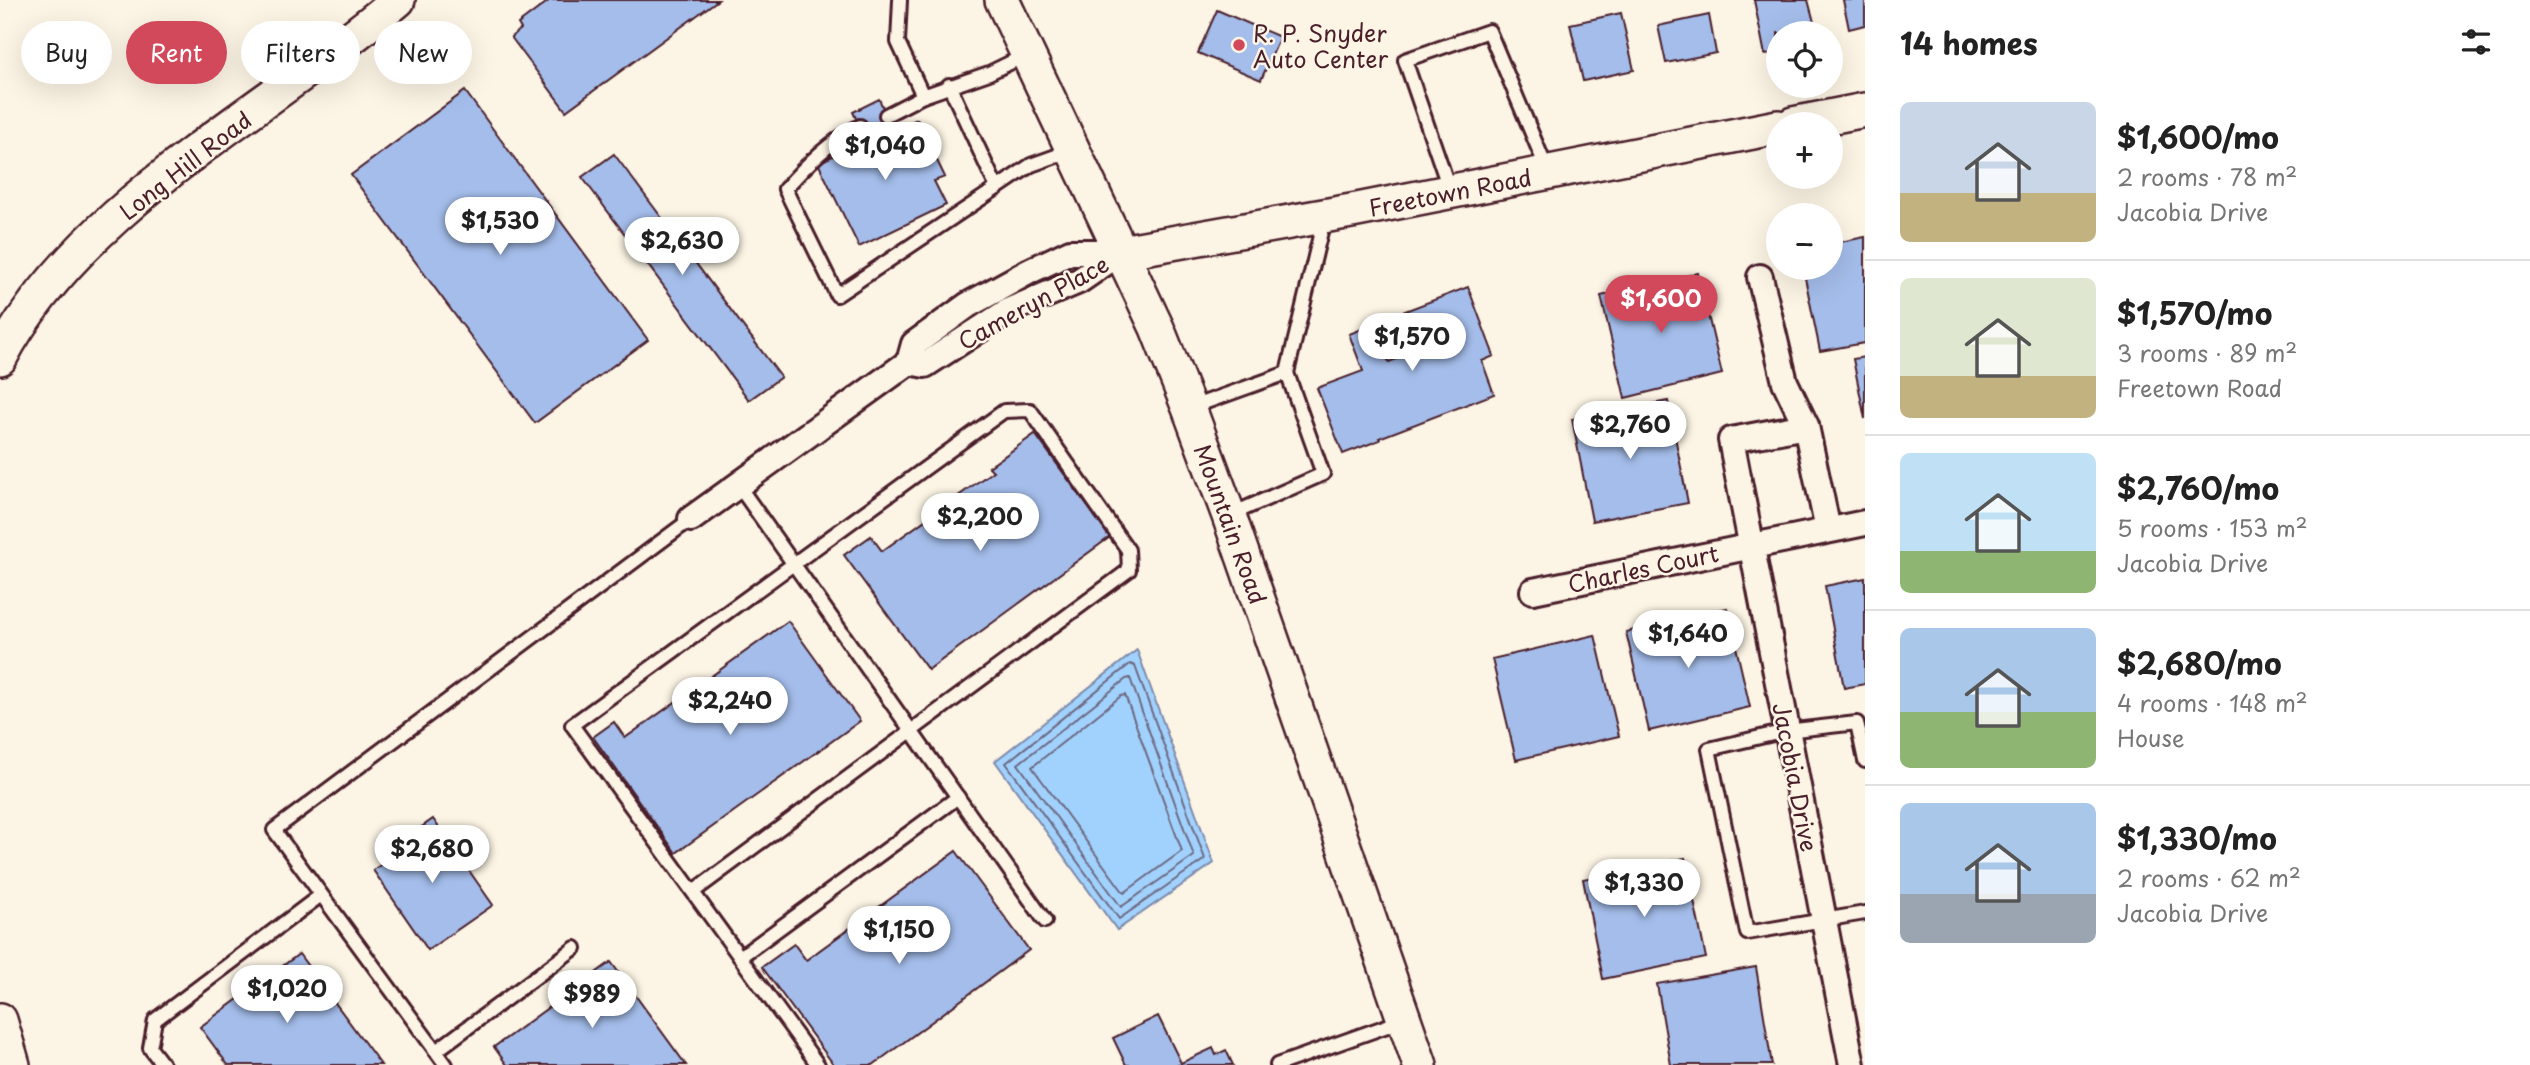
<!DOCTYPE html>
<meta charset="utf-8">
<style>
body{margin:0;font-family:"Playpen Sans",sans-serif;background:#f6f6f6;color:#222;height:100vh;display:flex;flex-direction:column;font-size:26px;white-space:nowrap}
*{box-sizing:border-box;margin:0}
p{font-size:23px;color:#767676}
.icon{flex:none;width:38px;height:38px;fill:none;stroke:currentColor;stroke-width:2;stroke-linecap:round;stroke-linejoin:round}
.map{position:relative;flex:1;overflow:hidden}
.panel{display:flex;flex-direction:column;background:#fff;width:665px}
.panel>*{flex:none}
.guide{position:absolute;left:21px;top:21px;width:665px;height:63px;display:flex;gap:14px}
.fabs{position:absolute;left:1766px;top:21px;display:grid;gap:14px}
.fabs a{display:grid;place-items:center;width:77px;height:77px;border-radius:50%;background:#fff;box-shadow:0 7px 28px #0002;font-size:35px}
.price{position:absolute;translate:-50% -60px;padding:0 16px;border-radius:24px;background:#fff;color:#222;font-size:23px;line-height:46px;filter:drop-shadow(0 2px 4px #0008)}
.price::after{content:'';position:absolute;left:50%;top:42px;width:21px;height:16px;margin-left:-10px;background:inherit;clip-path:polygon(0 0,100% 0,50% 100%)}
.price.on{background:#d1495b;color:#fff}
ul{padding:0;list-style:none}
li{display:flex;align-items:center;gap:21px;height:175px;padding:0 35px}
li+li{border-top:2px solid #e0e0e0}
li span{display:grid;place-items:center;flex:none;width:196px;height:140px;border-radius:10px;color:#555}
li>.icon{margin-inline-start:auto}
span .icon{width:84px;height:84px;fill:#fffc;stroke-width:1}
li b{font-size:30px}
h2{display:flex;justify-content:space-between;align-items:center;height:84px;padding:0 35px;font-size:30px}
.pill{padding:0 24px;border-radius:32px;background:#fff;box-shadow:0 7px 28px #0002;font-size:24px;line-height:63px}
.pill.on{background:#d1495b;color:#fff}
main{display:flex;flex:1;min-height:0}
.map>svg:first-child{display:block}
.water{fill:#a1d2fe;stroke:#7e8aaa;stroke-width:2}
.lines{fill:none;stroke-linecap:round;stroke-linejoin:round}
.shore{stroke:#6d677f;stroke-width:2}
.building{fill:#a4bdea;stroke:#4a1f2b;stroke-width:2}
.lane-casing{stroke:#4a1f2b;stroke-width:18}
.street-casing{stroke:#4a1f2b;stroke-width:30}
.secondary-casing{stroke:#4a1f2b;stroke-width:38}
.lane{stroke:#fcf5e5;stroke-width:12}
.street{stroke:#fcf5e5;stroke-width:24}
.secondary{stroke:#fcf5e5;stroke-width:33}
.poi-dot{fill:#d1495b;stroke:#fcf5e5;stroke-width:2.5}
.labels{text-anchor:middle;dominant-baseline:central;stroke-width:5;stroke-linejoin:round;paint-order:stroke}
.poi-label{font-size:23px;fill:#4a1f2b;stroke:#fcf5e5;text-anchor:start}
.street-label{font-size:23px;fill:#4a1f2b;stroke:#fcf5e5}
</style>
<main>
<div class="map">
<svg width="1865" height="1065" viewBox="0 0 1865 1065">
<rect width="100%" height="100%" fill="#fcf5e5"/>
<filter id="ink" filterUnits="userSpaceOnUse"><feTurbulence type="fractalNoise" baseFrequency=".0143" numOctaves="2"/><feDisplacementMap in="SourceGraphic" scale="14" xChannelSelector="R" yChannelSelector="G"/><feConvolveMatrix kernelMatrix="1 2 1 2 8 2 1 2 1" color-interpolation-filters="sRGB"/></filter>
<g filter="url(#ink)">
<path class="water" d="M1137,650L1214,863L1117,930L995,761Z"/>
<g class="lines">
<g class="shore">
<path d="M1130,664L1135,666L1205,859L1119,919L1006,763Z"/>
<path d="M1130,678L1194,856L1121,907L1018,764L1126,679Z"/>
<path d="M1125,695L1182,851L1124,893L1032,767L1121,696Z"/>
</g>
</g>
<g class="building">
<path d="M550,0H718L566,111L511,37L521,29L518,24Z"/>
<path d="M1754,0H1808L1817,33H1778V52L1765,55Z"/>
<path d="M1843,0H1865V25L1849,29Z"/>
<path d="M1217,10L1280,37L1261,80L1198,53Z"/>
<path d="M1621,13L1634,70L1583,81L1570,24Z"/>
<path d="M1709,15L1716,53L1666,63L1658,26Z"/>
<path d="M465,91L648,340L535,423L351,175Z"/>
<path d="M879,99L892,127L866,140L853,112Z"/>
<path d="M917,119L945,177L934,181L946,205L859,247L818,163L902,123L903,126Z"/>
<path d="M614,154L781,377L749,400L582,177Z"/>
<path d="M1865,237V343L1820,351L1803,268H1830V244Z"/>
<path d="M1698,273L1722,374L1625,398L1601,296Z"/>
<path d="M1468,287L1494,356L1482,361L1494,394L1379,438L1380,440L1343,454L1317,388L1363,371L1349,334L1375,324L1389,362L1412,353L1397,314Z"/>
<path d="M1865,357V419L1853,359Z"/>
<path d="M1668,401L1688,503L1592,521L1572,419Z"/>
<path d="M1035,434L1110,537L928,670L844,555L871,536L882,551L993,471L989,467Z"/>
<path d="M1865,578V684L1844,688L1825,586Z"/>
<path d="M1727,608L1750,707L1649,731L1626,632Z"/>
<path d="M788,621L860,721L676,853L593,737L614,722L625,738Z"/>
<path d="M1595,635L1619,736L1516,760L1492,659Z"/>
<path d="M433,819L493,905L428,950L373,870L400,852L395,846Z"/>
<path d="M956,851L1029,950L873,1065H834L762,967L794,944L806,960Z"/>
<path d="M1685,858L1706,958L1603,979L1583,879Z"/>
<path d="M299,954L381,1065H228L200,1027Z"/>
<path d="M611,962L686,1065H507L494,1047Z"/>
<path d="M1756,967L1772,1065H1671L1657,984Z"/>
<path d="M1158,1016L1181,1063L1213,1048L1216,1055L1226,1050L1233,1065H1126L1113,1038Z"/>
</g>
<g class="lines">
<defs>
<g id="lane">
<path d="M900,0L898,42L923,96L989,73L1026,55"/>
<path d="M949,85L997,188L1031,165L1073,150"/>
<path d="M886,115L923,96"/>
<path d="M860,126C830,141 807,164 785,189L837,295L997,188"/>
<path d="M1450,191L1405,60L1489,31L1548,172"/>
<path d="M1192,407L1287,373"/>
<path d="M738,485L1045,921"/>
<path d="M1230,515L1323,474L1287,373L1324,219"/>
<path d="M1865,761L1857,723L1786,731L1709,749L1747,933L1865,913"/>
<path d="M693,892L1129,570L1128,550L1030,410L1004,411L572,725L818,1065"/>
<path d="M740,957L958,797"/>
<path d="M436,1051L575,948"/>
<path d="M163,1065L150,1048L155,1020L321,895"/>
<path d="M446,1065L274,830L691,519"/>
<path d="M1277,1065L1404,1020"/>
</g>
<g id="street">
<path d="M1760,277L1785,382L1806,426L1828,530"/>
<path d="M909,362L925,365L1008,311L1079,281L1121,252"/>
<path d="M1806,426L1731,440L1852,1065"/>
<path d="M691,519L909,362L914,344L968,305L1030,271L1070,252H1121"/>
<path d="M1533,591L1865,523"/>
</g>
<g id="secondary">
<path d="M1002,0L1157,328L1189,408L1229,516L1420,1065"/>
<path d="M1793,124L1865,110"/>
<path d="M1121,252L1357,210L1778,127"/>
<path d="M0,358C80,205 269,110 398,0"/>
<path d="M0,1020L13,1065"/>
</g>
</defs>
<use href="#lane" class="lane-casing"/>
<use href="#street" class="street-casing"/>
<use href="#secondary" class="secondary-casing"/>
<use href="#lane" class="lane"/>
<use href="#street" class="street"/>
<use href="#secondary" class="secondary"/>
</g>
</g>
<circle class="poi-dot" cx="1239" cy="45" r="7"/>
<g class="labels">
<g class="poi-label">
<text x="1253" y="32">R. P. Snyder<tspan x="1253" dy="26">Auto Center</tspan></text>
</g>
<g class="street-label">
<text transform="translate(185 165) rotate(-38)">Long Hill Road</text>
<text transform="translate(1450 192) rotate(-11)">Freetown Road</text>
<text transform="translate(1033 302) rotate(-29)">Cameryn Place</text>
<text transform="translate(1231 524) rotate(70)">Mountain Road</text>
<text transform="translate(1643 568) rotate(-12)">Charles Court</text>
<text transform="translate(1796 777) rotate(79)">Jacobia Drive</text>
</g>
</g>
</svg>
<div class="fabs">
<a><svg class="icon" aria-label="locate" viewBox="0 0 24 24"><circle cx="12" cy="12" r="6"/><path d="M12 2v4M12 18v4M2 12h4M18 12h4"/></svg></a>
<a>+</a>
<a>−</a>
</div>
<b class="price" style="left:885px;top:182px">$1,040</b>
<b class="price" style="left:500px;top:257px">$1,530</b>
<b class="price" style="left:682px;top:277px">$2,630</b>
<b class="price on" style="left:1661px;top:335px">$1,600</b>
<b class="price" style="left:1412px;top:373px">$1,570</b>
<b class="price" style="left:1630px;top:461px">$2,760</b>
<b class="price" style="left:980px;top:553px">$2,200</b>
<b class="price" style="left:1688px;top:670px">$1,640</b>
<b class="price" style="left:730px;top:737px">$2,240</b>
<b class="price" style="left:432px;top:885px">$2,680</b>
<b class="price" style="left:1644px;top:919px">$1,330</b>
<b class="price" style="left:899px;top:966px">$1,150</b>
<b class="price" style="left:287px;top:1025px">$1,020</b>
<b class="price" style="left:592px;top:1030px">$989</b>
<div class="guide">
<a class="pill">Buy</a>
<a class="pill on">Rent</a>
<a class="pill">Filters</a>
<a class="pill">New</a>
</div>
</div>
<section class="panel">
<h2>14 homes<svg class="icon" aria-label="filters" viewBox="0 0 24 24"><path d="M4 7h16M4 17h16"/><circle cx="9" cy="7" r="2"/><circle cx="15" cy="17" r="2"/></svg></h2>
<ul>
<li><span style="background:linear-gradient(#c9d6e8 65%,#c2b280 0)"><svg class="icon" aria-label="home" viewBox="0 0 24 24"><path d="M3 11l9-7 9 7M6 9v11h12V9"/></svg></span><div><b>$1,600/mo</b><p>2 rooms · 78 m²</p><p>Jacobia Drive</p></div></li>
<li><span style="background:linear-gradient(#dfe7d0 70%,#c2b280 0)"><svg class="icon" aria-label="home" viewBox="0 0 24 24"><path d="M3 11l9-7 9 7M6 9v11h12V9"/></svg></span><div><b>$1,570/mo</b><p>3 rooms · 89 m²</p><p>Freetown Road</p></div></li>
<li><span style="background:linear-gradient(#bfe0f5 70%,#8fb573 0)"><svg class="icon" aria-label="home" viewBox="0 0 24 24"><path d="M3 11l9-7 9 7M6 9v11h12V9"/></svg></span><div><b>$2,760/mo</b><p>5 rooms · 153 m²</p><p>Jacobia Drive</p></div></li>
<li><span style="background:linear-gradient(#a9c7e8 60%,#8fb573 0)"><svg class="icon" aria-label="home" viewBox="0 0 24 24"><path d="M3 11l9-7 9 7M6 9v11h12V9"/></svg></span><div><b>$2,680/mo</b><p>4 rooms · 148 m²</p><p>House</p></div></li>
<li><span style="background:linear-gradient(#a9c7e8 65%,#9aa5b1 0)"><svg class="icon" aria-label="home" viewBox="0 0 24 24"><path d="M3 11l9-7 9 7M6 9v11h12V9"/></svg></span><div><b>$1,330/mo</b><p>2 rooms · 62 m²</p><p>Jacobia Drive</p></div></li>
</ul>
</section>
</main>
